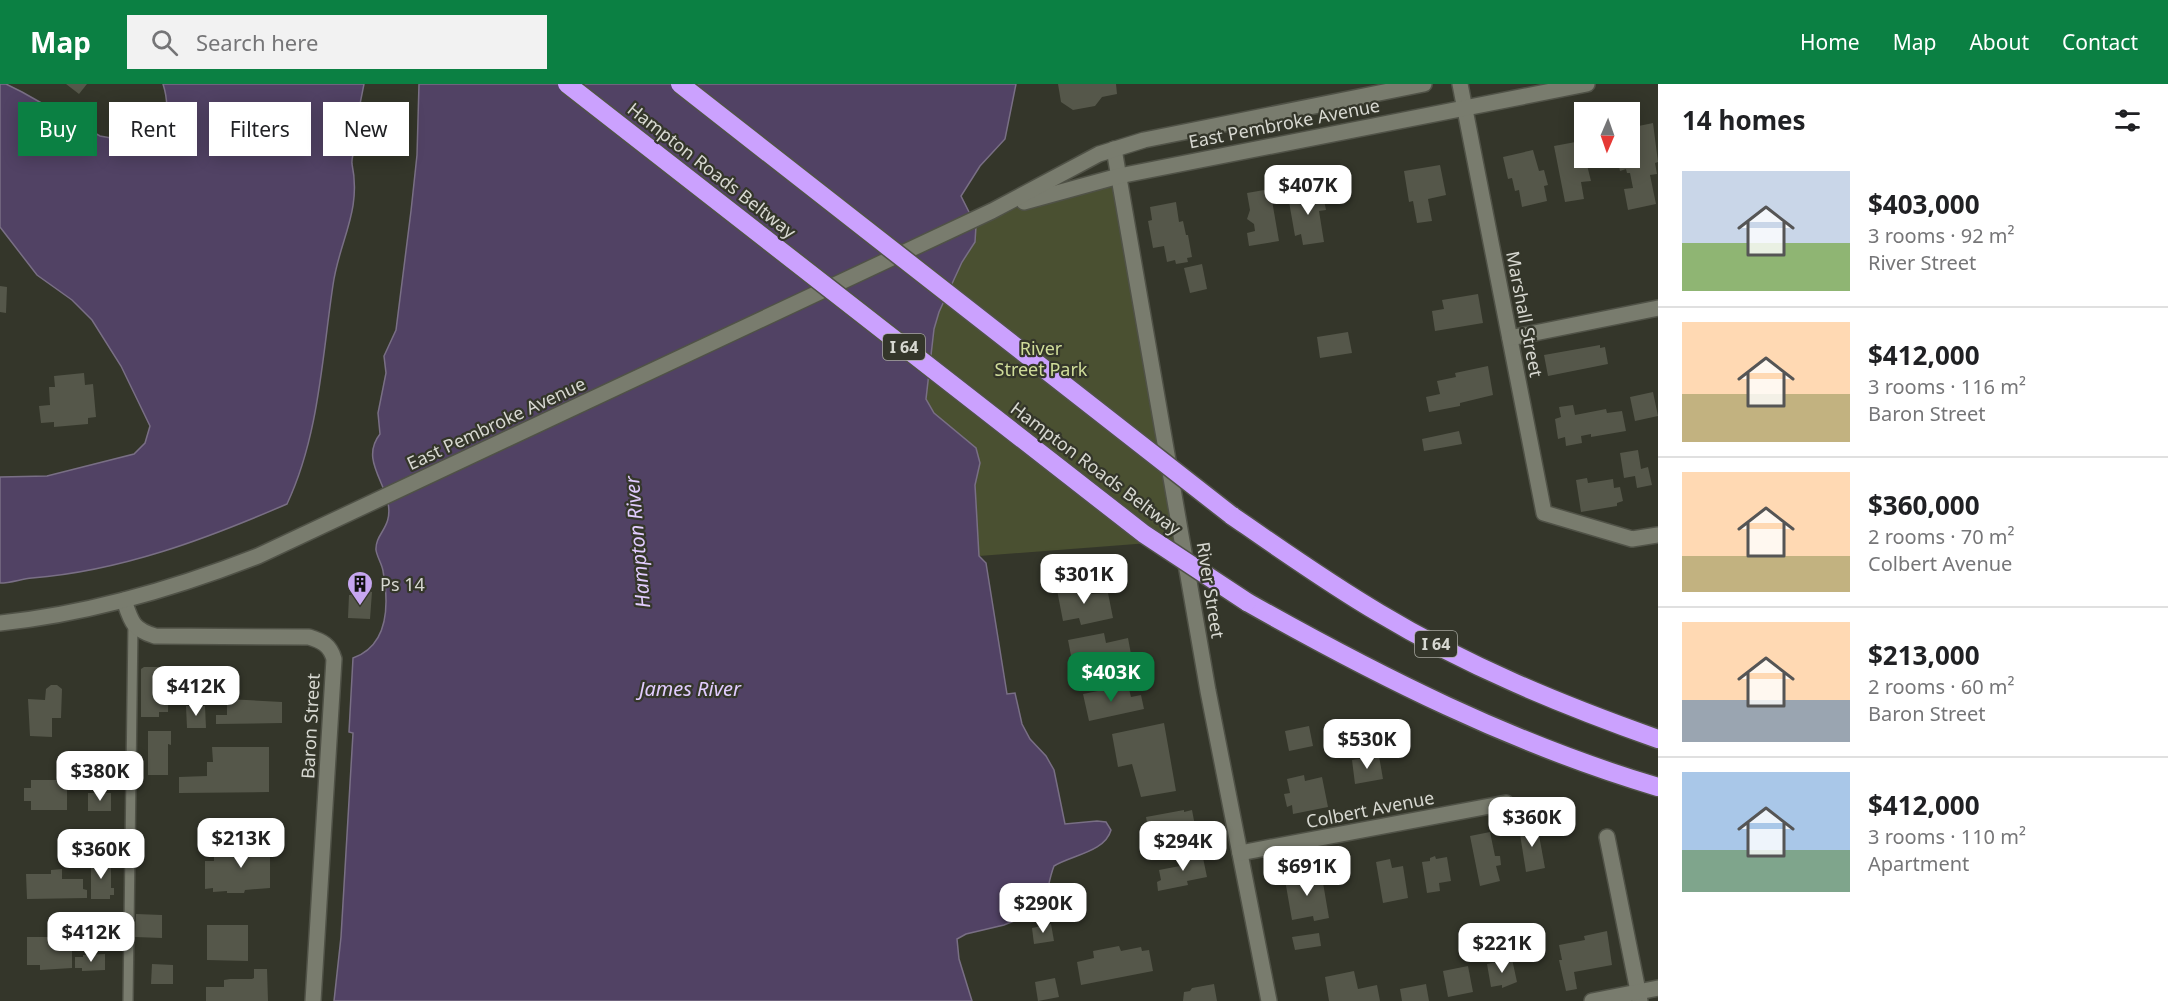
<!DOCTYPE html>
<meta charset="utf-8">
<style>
body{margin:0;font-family:"Noto Sans",sans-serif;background:#f2f2f2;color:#202124;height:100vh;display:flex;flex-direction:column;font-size:22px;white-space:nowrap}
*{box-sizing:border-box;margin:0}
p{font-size:20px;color:#757577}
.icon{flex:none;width:33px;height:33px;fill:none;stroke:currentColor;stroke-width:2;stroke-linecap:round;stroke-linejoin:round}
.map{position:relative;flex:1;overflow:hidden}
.drawer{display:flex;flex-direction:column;background:#fff;width:510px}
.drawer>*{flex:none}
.top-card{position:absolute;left:18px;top:18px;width:570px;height:54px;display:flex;gap:12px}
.needle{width:39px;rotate:182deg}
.tools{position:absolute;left:1574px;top:18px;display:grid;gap:12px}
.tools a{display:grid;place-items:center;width:66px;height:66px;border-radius:0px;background:#fff;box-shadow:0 3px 15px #0003;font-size:30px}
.price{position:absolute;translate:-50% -51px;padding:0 14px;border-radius:12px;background:#fff;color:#222;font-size:20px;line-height:39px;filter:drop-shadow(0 2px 3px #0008)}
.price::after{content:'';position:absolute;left:50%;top:36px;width:18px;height:14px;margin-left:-9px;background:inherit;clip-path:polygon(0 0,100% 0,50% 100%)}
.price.current{background:#0b8043;color:#fff}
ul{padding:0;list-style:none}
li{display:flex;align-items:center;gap:18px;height:150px;padding:0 24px}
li+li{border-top:2px solid #e0e0e0}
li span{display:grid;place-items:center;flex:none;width:168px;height:120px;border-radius:0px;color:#555}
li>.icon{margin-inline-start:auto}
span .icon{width:72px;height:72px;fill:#fffc;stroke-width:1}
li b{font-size:26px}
h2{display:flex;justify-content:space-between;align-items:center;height:72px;padding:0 24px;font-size:26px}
.chip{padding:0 21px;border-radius:0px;background:#fff;box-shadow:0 3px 15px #0003;font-size:21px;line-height:54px}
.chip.current{background:#0b8043;color:#fff}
header{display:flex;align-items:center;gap:36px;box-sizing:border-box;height:84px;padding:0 30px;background:#0b8043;color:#fff}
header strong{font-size:28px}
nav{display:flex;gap:33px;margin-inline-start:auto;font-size:21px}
.search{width:420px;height:54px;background:#f2f2f2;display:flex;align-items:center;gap:15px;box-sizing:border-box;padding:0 21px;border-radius:0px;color:#757577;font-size:22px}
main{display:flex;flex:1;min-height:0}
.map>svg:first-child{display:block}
.green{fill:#4a5031}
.water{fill:#514264;stroke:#796f85;stroke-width:1.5}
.building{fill:#55574a}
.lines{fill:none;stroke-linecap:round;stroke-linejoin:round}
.lane-casing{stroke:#505247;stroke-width:12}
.street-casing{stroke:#505247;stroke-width:18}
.secondary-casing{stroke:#505247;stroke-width:18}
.highway-casing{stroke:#505247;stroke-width:21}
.lane{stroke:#797c6e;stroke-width:9}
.street{stroke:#797c6e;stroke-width:15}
.secondary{stroke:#797c6e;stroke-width:15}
.highway{stroke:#cba1fe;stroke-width:18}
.highway-bridge-casing{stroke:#505247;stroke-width:21;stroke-linecap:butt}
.highway-bridge{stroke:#cba1fe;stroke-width:18}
.labels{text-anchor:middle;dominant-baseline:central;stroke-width:4.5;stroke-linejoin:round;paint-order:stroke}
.shield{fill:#34362a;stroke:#a6a79f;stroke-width:1.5}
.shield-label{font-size:16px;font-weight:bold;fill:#d7d8d1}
.street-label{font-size:18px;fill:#d7d8d1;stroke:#34362a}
.park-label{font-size:18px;fill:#d0dd9a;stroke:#34362a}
.poi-label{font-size:18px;fill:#d7d8d1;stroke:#34362a;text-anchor:start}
.water-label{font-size:20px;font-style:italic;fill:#e1ccfe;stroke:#34362a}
</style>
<header>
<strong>Map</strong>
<div class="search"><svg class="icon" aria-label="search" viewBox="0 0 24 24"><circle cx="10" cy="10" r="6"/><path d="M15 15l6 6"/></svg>Search here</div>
<nav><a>Home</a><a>Map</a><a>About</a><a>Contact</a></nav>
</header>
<main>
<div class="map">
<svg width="1658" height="917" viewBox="0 0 1658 917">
<rect width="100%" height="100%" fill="#34362a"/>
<path class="green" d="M1119,90L1188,456L979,472L975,400L980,379L976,364L934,329L926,315L934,245L939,228L962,178L975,158L976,142L1023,120Z"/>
<g class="water">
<path d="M0,0H6L22,8L100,52L133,58L158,51C168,34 169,19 163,0H364L358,30L348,46V54L354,58C356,66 351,72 352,80C362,127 339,157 333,201C322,274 319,352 287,420C206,455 121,487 32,494C21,495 11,499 0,499V393L47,392L134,370L145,359L150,342L121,282L92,236L72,216L37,191L0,143Z"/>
<path d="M419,0H1016L1005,55L980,82L961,112L976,142L975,158L962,178L939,228L934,245L926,315L934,329L976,364L980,379L975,401L979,472L986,479L1007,610L1015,609L1022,640L1030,655L1046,672L1054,686L1065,740L1097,737L1106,738L1111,746C1105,768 1072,771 1054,782C1048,797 1048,812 1041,826L1004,841L966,850L957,855L959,875L972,917H334L341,853L353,649L349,648L353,574C389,561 389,520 383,487C382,480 377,473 376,466C375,449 393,444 388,419C384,396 361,374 380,350L378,329L386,289L384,272L396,246L411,127L417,71Z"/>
</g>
<g class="building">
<path d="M66,0H87L79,10Z"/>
<path d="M1058,0H1116L1117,10L1102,13L1095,22L1073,26L1061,18Z"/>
<path d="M1653,39L1658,78L1655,79L1657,90L1650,91L1656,120L1628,126L1624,105L1633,104L1630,89H1627L1626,85L1620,87L1617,74H1629V44Z"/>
<path d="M1581,57L1591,97L1581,98L1584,115L1565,118L1554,62Z"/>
<path d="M1533,66L1539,87L1544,86L1548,101L1544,102L1547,117L1522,123L1519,106L1515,107L1512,94L1508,95L1503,73Z"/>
<path d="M1440,81L1446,111L1428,115L1432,137L1417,139L1413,117L1409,118L1404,87Z"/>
<path d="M1270,105L1279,157L1249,162L1247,149L1255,147L1254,140L1247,135L1250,126L1247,109Z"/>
<path d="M1322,106L1326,126L1319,127L1324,158L1303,161L1301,150L1295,152L1288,112Z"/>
<path d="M1176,118L1179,138L1183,137L1186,151H1188L1192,173L1187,174L1188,178L1176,180L1175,176L1167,178L1164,162L1153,164L1148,137L1152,136L1150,123Z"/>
<path d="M1202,180L1207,205L1190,209L1184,184Z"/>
<path d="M0,202L7,203L6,229L0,228Z"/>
<path d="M1478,210L1483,239L1435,247L1432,227L1444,225L1442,216Z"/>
<path d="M1348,248L1352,269L1320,274L1317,253Z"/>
<path d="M1600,261V264L1605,263L1608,280L1548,292L1544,271Z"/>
<path d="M1488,282L1493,311L1460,319V322L1429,328L1426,313L1440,310L1437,297L1456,293L1455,289Z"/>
<path d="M84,289L85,301L93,300L96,333L88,334V340L54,343V338L41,339L39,322L50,321L49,303H55L54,292Z"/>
<path d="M1653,308L1658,332L1635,337L1630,313Z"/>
<path d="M1573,321L1575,331L1606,325L1607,329L1622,327L1626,347L1591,353V350L1581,352L1582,359L1566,362L1565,353L1558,355L1555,335L1561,333L1559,323Z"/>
<path d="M1459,347L1462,360L1424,367L1422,355Z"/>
<path d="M1638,366L1641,385L1648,383L1652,401L1637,404L1635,392L1624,394L1620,369Z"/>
<path d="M1587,394L1588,399L1613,395L1614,404L1620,403L1623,417L1617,419V422L1581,428L1576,396Z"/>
<path d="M1090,500L1092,510L1108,509L1113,534L1081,541L1079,534L1063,537L1057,506Z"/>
<path d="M363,507L372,508L370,535L348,534L349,511H363Z"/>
<path d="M1104,549L1106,559L1128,554L1133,581L1075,592L1068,556Z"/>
<path d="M144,583H166L169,585L168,628H159V633H141V585Z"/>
<path d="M51,601H57L62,605L61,634H52V653L30,652L28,615L45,616L46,605Z"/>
<path d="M1128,601L1131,613L1141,611L1144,625L1089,637L1083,610Z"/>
<path d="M227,615L282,618V639L216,640V631H227Z"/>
<path d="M186,622H205L206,644H187Z"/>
<path d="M1164,639L1176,707L1141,713L1132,680L1118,683L1112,650Z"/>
<path d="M1309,642L1313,662L1289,667L1285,647Z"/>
<path d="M148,647H171V661L168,660V691H148Z"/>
<path d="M212,663H269V708L179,709V693L207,692V678H213Z"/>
<path d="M1379,672L1383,695L1355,700L1352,676Z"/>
<path d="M1304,691L1305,697L1322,693L1328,723L1293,730L1292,721L1287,723L1284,710L1290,709L1287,695Z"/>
<path d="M31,696H67V726H31V717H24V704H31Z"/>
<rect x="88" y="709" width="23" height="18"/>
<path d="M1184,726V728L1192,726L1196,747L1150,756L1146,733Z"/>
<path d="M1537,740L1545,784L1526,788L1519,744Z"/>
<path d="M1490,748L1495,772H1500L1501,781L1496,782L1500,797L1480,802L1470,752Z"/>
<path d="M244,755H270V804L245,806L244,809H227V807L213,808V804L205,805V777H214V771L244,768Z"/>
<path d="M1202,769L1207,793L1187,797L1188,801L1158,807L1157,798L1161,796L1159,786L1180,782L1178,773Z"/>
<path d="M1435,772L1436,775L1447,773L1451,797L1439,799L1440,807L1427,809L1422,778L1430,777V774Z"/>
<path d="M1390,775L1392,784L1403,782L1408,814L1383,819L1376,778Z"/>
<path d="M91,776H111V804H114V811H110V815H91Z"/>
<path d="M62,785V795H83V805L87,806V814L27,815L26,790H51V786Z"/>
<path d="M1321,787L1329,834L1314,837L1313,832L1292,836L1285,796Z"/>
<path d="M136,830L162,831V854L135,853Z"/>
<path d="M1051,840L1054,857L1034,860L1032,844Z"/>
<path d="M207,841H248V877L207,876Z"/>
<path d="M1607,847L1612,881L1574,888L1577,905L1566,907L1559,876H1562L1559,861L1585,856L1584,852Z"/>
<path d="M1319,849L1321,862L1295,866L1292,853Z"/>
<path d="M27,853H48V855L54,856V858L58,859V861H72V884L40,886V881H27Z"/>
<path d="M1119,862L1121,867L1141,863L1142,867L1149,866L1153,887L1081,901L1077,878L1094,874L1093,867Z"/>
<path d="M105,870V886L82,887V884H75V873H83V871Z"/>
<path d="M1512,875L1517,898L1502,904V901L1491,903L1487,880Z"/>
<path d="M152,880L173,881V900H151Z"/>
<path d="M1468,882L1473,908L1448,913L1443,887Z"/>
<path d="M254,885H267L268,917H206V903H224V896L230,895H252L254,894Z"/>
<path d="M1354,887L1358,905L1377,901L1380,917H1329L1325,893Z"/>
<path d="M1055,894L1059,913L1038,917L1035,898Z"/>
<path d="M1214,900L1217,917H1183L1184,908L1190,907L1192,904Z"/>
<path d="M1426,900L1429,917H1402L1400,905Z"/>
</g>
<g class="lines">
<defs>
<path id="lane" d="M128,917L133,540"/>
<g id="street">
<path d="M1460,0L1544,429L1632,455L1658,451"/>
<path d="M1114,65L1208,607L1269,917"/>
<path d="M1510,254L1658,224"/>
<path d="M124,516C131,537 132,545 155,552L309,553C322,557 330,561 334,575L313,917"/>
<path d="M1607,753L1640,917"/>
<path d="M1240,769L1506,719"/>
<path d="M1592,917L1658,904"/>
</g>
<g id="secondary">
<path d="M1024,118L1119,92L1587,0"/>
<path d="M0,539C89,530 176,504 258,472L992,127L1099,70L1144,56L1424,0"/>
</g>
<g id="highway">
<path d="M1231,431C1280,465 1328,499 1379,529C1467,582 1562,621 1658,655"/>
<path d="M1247,518C1378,592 1513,660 1658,703"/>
</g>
</defs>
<use href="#lane" class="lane-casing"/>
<use href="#street" class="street-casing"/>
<use href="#secondary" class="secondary-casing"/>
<use href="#highway" class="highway-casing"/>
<use href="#lane" class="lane"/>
<use href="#street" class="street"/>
<use href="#secondary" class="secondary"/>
<use href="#highway" class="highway"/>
<defs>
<g id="highway-bridge">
<path d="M567,0L1144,450L1247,518"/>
<path d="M680,0L1231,431"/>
</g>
</defs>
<use href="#highway-bridge" class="highway-bridge-casing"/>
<use href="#highway-bridge" class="highway-bridge"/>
</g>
<defs>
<symbol id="building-pin" viewBox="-11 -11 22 30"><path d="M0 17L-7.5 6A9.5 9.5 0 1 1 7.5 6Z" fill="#c6a6f0" stroke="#34362a"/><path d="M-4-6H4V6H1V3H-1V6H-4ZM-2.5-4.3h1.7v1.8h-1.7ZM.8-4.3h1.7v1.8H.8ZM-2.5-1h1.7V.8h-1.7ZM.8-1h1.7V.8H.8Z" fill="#111"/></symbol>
</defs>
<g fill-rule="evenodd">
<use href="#building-pin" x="345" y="485" width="30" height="40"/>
</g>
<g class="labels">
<g class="shield">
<rect x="883" y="250" width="42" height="26" rx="4.5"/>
<rect x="1415" y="547" width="42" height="26" rx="4.5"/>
</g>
<g class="shield-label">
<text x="904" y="263">I 64</text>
<text x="1436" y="560">I 64</text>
</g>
<g class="street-label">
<text transform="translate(1284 39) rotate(-11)">East Pembroke Avenue</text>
<text transform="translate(712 86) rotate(38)">Hampton Roads Beltway</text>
<text transform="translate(1525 230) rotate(79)">Marshall Street</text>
<text transform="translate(496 339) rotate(-25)">East Pembroke Avenue</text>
<text transform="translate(1096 384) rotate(37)">Hampton Roads Beltway</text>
<text transform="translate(1211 506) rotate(81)">River Street</text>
<text transform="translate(310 642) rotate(-87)">Baron Street</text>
<text transform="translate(1370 725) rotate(-11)">Colbert Avenue</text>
</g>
<g class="park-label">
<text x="1041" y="264">River<tspan x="1041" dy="21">Street Park</tspan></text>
</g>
<g class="poi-label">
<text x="380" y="500">Ps 14</text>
</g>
<g class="water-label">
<text transform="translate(637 458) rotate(-95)">Hampton River</text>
<text x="690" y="604">James River</text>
</g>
</g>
</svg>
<div class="tools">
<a><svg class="needle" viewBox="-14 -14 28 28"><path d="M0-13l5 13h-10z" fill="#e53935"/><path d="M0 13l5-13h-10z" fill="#757577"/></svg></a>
</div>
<b class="price" style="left:1308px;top:132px">$407K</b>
<b class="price" style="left:1084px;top:521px">$301K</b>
<b class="price current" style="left:1111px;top:619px">$403K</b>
<b class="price" style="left:196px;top:633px">$412K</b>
<b class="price" style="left:1367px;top:686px">$530K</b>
<b class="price" style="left:100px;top:718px">$380K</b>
<b class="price" style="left:1532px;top:764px">$360K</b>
<b class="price" style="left:241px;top:785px">$213K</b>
<b class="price" style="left:1183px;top:788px">$294K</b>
<b class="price" style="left:101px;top:796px">$360K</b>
<b class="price" style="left:1307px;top:813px">$691K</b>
<b class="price" style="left:1043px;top:850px">$290K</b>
<b class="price" style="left:91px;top:879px">$412K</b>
<b class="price" style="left:1502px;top:890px">$221K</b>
<div class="top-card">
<a class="chip current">Buy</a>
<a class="chip">Rent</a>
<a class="chip">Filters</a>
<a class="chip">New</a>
</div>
</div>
<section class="drawer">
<h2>14 homes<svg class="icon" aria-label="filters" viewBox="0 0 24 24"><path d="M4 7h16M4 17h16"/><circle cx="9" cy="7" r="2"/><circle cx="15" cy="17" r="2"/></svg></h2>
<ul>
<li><span style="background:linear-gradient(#c9d6e8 60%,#8fb573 0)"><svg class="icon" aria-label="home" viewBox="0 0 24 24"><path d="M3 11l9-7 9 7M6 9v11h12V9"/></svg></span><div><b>$403,000</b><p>3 rooms · 92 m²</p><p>River Street</p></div></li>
<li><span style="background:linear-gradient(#ffd9b3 60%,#c2b280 0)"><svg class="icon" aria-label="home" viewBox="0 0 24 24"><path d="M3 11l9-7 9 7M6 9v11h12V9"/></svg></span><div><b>$412,000</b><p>3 rooms · 116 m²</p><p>Baron Street</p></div></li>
<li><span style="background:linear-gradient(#ffd9b3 70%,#c2b280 0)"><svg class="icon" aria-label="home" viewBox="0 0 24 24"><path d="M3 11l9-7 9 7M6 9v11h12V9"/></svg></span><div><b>$360,000</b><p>2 rooms · 70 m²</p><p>Colbert Avenue</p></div></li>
<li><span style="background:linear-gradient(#ffd9b3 65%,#9aa5b1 0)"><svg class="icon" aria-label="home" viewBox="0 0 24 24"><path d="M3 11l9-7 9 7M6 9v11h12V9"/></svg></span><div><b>$213,000</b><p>2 rooms · 60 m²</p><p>Baron Street</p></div></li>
<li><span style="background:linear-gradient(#a9c7e8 65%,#7fa58c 0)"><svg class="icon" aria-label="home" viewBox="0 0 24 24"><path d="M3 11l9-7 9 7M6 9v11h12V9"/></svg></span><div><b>$412,000</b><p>3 rooms · 110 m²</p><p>Apartment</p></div></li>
</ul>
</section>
</main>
